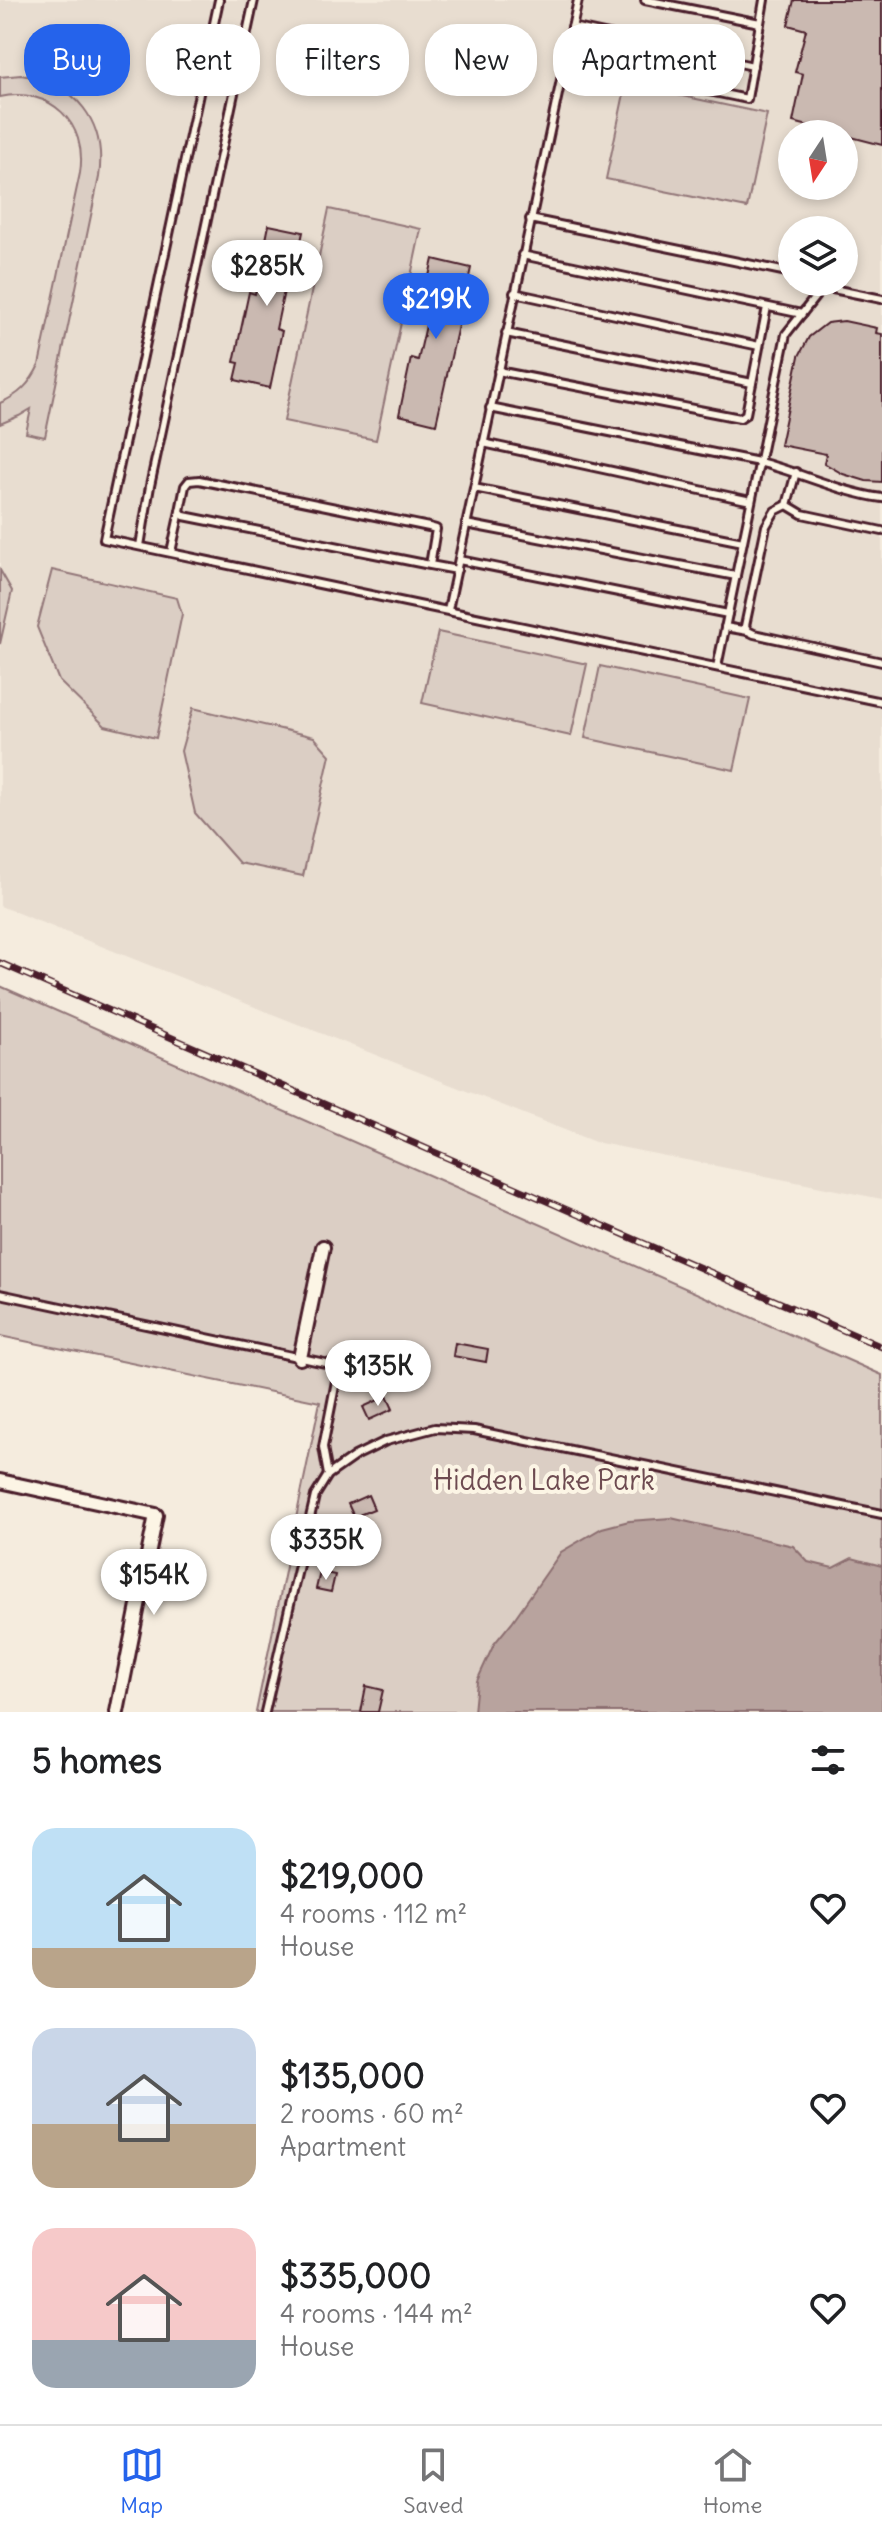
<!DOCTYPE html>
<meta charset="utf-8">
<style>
body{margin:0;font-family:Delius,sans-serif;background:#f6f6f6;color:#202124;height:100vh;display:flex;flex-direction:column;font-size:30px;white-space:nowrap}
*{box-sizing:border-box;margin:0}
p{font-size:26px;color:#757577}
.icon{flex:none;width:44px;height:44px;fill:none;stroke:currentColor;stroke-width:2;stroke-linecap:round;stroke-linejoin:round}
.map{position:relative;height:1712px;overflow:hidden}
.sheet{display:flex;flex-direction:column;background:#fff;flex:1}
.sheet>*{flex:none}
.hud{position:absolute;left:24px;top:24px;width:834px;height:72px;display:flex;gap:16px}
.needle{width:52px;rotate:192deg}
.buttons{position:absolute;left:778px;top:120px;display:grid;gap:16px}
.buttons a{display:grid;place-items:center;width:80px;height:80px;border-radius:50%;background:#fff;box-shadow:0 4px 12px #0003;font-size:40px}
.price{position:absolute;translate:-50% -68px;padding:0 18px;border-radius:28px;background:#fff;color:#222;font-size:26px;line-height:52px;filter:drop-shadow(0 2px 4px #0008)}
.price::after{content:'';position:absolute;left:50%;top:48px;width:24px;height:18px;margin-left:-12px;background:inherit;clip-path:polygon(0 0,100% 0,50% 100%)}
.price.selected{background:#2563eb;color:#fff}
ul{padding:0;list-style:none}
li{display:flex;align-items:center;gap:24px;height:200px;padding:0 32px}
li span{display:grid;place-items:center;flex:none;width:224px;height:160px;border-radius:24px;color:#555}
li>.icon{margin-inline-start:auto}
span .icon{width:96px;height:96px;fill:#fffc;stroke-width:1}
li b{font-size:34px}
h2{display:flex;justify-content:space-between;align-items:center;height:96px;padding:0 32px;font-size:34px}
.chip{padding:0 28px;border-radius:32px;background:#fff;box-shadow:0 4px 12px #0003;font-size:28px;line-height:72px}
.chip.selected{background:#2563eb;color:#fff}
.dock{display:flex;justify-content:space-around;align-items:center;height:112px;border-top:2px solid #e0e0e0;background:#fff;font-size:22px;color:#757577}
.dock a{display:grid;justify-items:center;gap:4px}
.dock .selected{color:#2563eb}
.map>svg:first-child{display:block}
.built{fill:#e8ddd0;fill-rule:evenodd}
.green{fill:#dbcec4;stroke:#927678;stroke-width:2}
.water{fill:#b8a39e;stroke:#8c6e70;stroke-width:2}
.building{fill:#cab9b1;stroke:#4a1f2b;stroke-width:2}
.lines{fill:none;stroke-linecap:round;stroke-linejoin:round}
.service-casing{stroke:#4a1f2b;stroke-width:12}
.minor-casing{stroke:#4a1f2b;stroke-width:18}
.service{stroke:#fcf5e5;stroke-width:6}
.minor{stroke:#fcf5e5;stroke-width:12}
.rail-casing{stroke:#4a1f2b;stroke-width:7}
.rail{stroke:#fcf5e5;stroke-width:4;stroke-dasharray:12;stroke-linecap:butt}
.labels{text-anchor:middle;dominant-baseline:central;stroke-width:8;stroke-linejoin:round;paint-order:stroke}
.park-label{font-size:28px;fill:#6e4b51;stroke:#fcf5e5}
</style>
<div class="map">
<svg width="882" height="1712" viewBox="0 0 882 1712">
<rect width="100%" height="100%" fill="#f5ecde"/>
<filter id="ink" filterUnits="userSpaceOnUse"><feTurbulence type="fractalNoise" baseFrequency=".0125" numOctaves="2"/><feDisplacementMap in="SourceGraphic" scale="16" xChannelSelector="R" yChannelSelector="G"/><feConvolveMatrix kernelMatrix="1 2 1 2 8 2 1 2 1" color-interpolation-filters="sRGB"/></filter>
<g filter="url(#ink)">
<path class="built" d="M0,0H882V1199L595,1142L0,906ZM792,134H844V186H792ZM792,230H844V282H792Z"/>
<g class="green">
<path d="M21,75C76,82 107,122 99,177L45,437L26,433L31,409L19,416L0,424V403C19,395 30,384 39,365L80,173C88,123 50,86 0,97V77Z"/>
<path d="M626,84L767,114L747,208L606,179Z"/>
<path d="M329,209L421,229L376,440L284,421Z"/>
<path d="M0,570L12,591L0,644Z"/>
<path d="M52,570L177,598L182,614L156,738L105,726L59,681L37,627Z"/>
<path d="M438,632L587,664L571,736L422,703Z"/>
<path d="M600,666L750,699L734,770L585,738Z"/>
<path d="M193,708L314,737L330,755L303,876L239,863L195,813L181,751Z"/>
<path d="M0,986L882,1375V1712H256L320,1402L0,1336Z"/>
</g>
<path class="water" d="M671,1518L793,1546L808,1562L833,1568L852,1558L882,1566V1712H474L477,1681L494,1644L512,1622L561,1552L602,1528L629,1521Z"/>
<g class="building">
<path d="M794,0H882V145L793,122L803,74L795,72L806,30L788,25Z"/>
<path d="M269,225L303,232L291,288L285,286L276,329L282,331L270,388L235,380L239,363L234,362L249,292L255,294Z"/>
<path d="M433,259L471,268L436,424L399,415L411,358L418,360L428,317L420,315Z"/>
<path d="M844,321L877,328L876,333L882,334V482L866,481L843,474L824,463L826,454L780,445L799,356L809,337L827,323Z"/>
<path d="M455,1343L488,1349L486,1362L453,1356Z"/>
<path d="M387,1396L393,1409L369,1420L363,1407Z"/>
<path d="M368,1495L374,1509L354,1517L348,1504Z"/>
<path d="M320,1572L335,1575L331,1592L316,1589Z"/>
<path d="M366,1686L383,1690L378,1712H361Z"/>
</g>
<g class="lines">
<defs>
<g id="service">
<path d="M219,0L104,539L882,702"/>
<path d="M645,0L760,23"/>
<path d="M572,27L753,66"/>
<path d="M565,61L747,99L764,0"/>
<path d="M530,219L792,273"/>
<path d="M522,255L802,314"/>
<path d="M823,287L882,299"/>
<path d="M514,293L759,346"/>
<path d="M506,333L752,383"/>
<path d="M498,371L740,418L746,414L767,307"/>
<path d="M490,408L759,462C801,473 840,492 882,498"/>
<path d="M483,443L751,501"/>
<path d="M796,472L787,505L775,511L766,526L745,626L748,631L754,634L882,662"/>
<path d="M474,488L743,542"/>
<path d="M787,505L802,514L882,531"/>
<path d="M466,524L736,576"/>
<path d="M140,546L150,486L254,0"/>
<path d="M171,552L180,511"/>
<path d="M459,560L728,614"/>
<path d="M430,565L436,529L429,527L199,480L189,481L185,486L180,511L184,516L430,565L457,570"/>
<path d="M448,610L578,0"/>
<path d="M725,627L748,631"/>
<path d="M717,667L786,334L827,282"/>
<path d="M0,1294L339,1366L323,1447L328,1475"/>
<path d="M265,1712L315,1496L328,1475L355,1456L386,1441L435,1428L474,1430L882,1514"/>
</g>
<g id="minor">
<path d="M300,1358L323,1247"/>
<path d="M0,1481L156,1515L117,1712"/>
</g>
</defs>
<use href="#service" class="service-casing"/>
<use href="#minor" class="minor-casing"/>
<use href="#service" class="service"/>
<use href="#minor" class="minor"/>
<defs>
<path id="rail" d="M0,963L882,1347"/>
</defs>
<use href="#rail" class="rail-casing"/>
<use href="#rail" class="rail"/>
</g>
</g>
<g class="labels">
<g class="park-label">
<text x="544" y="1480">Hidden Lake Park</text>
</g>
</g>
</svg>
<div class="buttons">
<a><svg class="needle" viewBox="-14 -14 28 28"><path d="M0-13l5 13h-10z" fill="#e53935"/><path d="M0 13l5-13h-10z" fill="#757577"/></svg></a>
<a><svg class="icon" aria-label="layers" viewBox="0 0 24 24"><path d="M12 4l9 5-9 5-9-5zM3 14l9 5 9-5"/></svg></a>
</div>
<b class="price" style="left:267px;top:308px">$285K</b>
<b class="price selected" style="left:436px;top:341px">$219K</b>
<b class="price" style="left:378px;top:1408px">$135K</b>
<b class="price" style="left:326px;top:1582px">$335K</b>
<b class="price" style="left:154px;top:1617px">$154K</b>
<div class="hud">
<a class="chip selected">Buy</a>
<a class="chip">Rent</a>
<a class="chip">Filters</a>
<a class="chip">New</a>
<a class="chip">Apartment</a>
</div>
</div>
<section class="sheet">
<h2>5 homes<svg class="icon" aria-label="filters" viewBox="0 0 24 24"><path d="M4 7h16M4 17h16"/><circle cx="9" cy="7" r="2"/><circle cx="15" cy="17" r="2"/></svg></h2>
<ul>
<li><span style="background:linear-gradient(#bfe0f5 75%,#b9a48a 0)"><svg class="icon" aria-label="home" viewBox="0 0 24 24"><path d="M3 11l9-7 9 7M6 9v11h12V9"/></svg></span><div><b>$219,000</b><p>4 rooms · 112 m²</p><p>House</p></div><svg class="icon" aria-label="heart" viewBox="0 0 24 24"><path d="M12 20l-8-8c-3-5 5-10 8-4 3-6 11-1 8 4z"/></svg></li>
<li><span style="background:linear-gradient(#c9d6e8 60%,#b9a48a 0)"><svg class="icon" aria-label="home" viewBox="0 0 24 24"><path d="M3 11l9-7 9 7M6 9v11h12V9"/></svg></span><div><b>$135,000</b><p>2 rooms · 60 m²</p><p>Apartment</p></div><svg class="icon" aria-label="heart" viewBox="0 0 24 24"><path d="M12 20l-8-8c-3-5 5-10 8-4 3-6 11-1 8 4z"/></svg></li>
<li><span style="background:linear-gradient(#f6c9c9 70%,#9aa5b1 0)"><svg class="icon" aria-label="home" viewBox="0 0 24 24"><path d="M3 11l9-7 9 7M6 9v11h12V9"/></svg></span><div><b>$335,000</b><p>4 rooms · 144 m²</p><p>House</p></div><svg class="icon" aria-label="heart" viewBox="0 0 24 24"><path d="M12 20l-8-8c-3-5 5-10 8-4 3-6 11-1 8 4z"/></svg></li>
</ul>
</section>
<nav class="dock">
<a class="selected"><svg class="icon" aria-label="map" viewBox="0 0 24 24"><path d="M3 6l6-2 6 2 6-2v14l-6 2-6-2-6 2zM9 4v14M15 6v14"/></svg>Map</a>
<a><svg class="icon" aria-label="saved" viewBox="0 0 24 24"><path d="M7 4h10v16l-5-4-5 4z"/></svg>Saved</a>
<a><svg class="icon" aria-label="home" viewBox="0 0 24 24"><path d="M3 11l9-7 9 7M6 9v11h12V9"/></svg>Home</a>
</nav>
